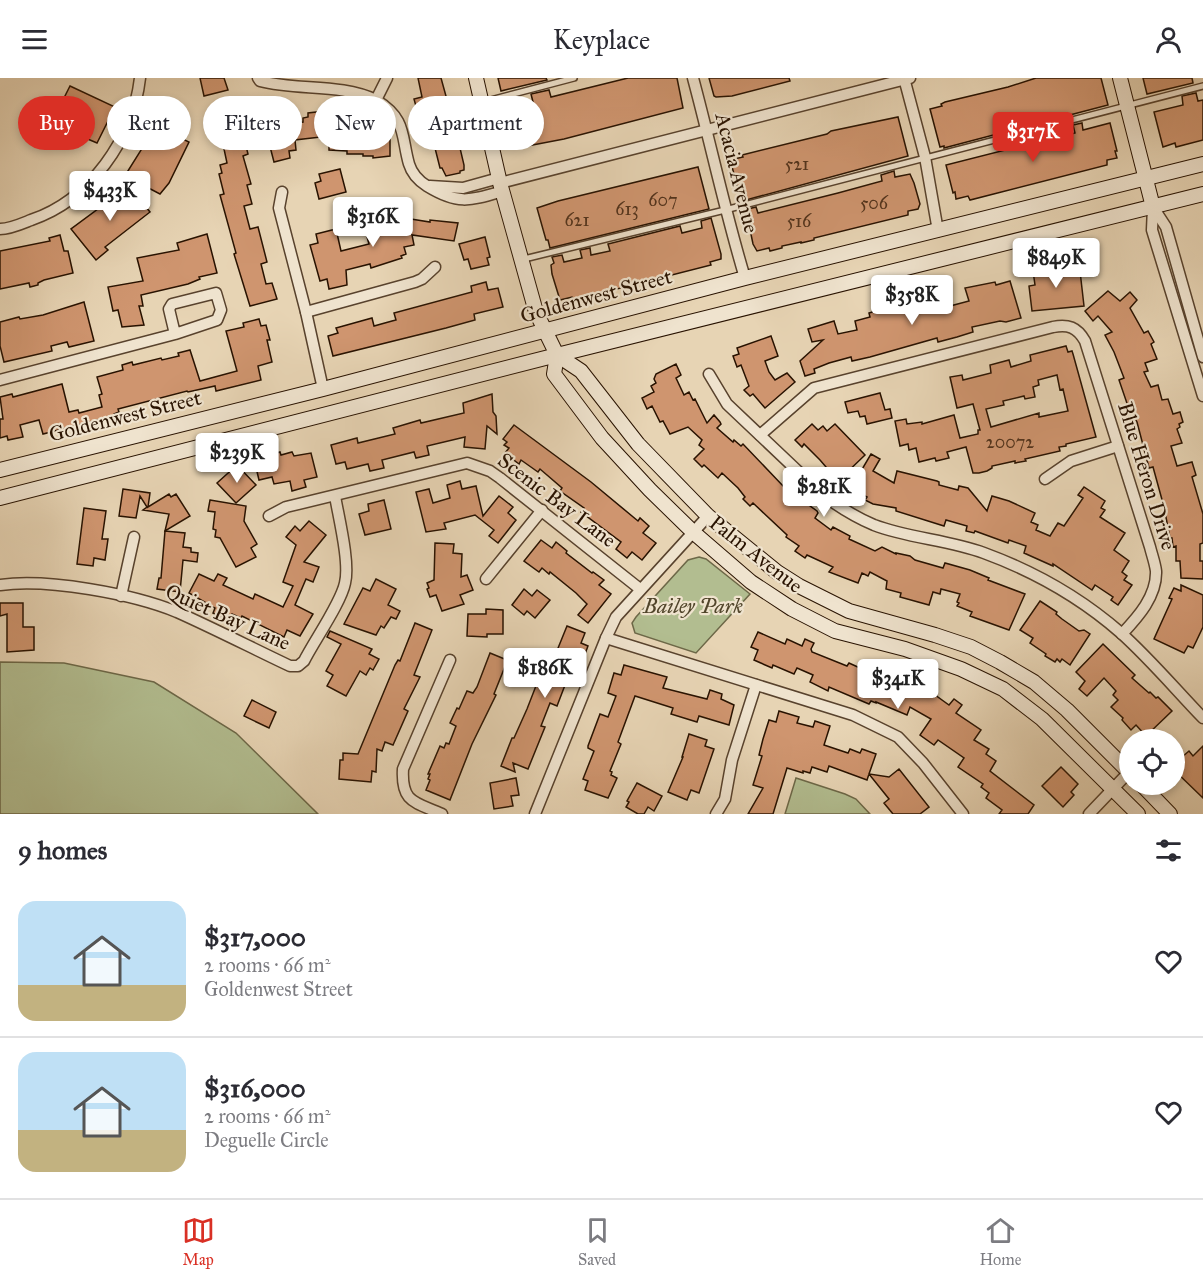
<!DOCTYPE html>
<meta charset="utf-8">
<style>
body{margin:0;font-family:"IM FELL Great Primer",serif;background:#f2f2f3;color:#2b2b33;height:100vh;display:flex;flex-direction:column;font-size:22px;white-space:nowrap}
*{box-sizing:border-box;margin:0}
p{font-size:20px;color:#7c7c81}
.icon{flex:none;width:33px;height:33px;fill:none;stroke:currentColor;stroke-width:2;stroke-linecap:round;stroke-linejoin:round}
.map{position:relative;height:736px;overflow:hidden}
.drawer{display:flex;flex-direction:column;background:#fff;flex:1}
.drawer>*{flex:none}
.guide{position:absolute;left:18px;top:18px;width:600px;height:54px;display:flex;gap:12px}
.fabs{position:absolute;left:1119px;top:651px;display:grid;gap:12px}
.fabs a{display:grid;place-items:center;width:66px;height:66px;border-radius:50%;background:#fff;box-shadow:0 3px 9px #0003;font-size:30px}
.price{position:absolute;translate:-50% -51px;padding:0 14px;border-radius:6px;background:#fff;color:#222;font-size:20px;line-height:39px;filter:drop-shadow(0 2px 3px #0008)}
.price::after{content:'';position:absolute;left:50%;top:36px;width:18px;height:14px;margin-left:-9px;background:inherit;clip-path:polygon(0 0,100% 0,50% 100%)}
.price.current{background:#d93025;color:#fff}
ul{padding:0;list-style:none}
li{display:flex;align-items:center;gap:18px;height:150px;padding:0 18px}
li+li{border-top:2px solid #e1e1e2}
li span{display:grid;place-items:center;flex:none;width:168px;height:120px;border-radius:18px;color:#555}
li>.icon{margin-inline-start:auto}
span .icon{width:72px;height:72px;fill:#fffc;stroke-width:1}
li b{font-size:26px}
h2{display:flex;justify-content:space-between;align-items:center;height:72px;padding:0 18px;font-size:26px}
.pill{padding:0 21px;border-radius:27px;background:#fff;box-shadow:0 3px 9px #0003;font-size:21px;line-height:54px}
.pill.current{background:#d93025;color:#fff}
header{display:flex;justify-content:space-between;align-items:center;height:78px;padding:0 18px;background:#fff;font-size:27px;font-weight:600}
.menu{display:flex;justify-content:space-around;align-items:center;height:84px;border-top:2px solid #e1e1e2;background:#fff;font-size:16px;color:#7c7c81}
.menu a{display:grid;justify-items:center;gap:3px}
.menu .current{color:#d93025}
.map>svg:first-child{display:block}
.green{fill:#b2bd90;stroke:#6d6848;stroke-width:1.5}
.building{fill:#cf956f;stroke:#281200;stroke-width:1.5;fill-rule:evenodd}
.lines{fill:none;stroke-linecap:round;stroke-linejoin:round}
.lane-casing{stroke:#58422d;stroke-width:8}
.street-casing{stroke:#58422d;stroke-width:13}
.secondary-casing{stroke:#281200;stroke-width:16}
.lane{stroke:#efe3ce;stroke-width:5}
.street{stroke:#efe3ce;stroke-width:10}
.secondary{stroke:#efe3ce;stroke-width:14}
.labels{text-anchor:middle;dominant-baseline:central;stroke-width:4.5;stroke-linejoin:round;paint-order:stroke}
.number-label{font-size:18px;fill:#52331c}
.street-label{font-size:21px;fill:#281200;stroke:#efe3ce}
.park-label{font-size:21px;font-style:italic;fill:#51452b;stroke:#efe3ce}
</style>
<header><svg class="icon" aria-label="menu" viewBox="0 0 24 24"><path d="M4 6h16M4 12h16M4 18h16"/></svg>Keyplace<svg class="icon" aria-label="person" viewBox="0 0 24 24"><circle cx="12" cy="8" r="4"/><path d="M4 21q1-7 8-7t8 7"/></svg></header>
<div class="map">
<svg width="1203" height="736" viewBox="0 0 1203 736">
<rect width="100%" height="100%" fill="#e7d4b4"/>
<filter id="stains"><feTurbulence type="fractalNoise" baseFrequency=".00333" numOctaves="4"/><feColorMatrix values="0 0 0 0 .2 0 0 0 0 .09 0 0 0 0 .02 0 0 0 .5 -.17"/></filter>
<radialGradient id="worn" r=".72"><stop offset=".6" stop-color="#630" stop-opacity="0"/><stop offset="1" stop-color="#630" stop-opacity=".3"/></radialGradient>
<g class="green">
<path d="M699,479L706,481L750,516L696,575L635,555L632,545L636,539L688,482Z"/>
<path d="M0,584L64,585L154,604L236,655L318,736H0Z"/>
<path d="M796,700L845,716L856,721L870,736H785Z"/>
</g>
<g class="building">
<path d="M200,0H224L228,12L204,18Z"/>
<path d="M418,0H441L449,29L446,30L454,67L457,66L460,70L464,87V92L460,93V95L446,98L442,90H440L435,70L430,60L425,61L414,21L422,19Z"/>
<path d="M498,0H546L547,2L501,13Z"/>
<path d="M628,0H677L683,30L564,61L517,70L515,69L506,30L533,24L531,16L549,12L551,19Z"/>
<path d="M709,0H789L790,3L732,18L716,19L714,18Z"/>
<path d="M1036,0H1101L1108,27L944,70V68L940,69L930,31L942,28L941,26L945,24L1008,9Z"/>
<path d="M1143,0H1192L1193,5L1147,16Z"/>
<path d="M70,8L115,29L97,65L62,50L68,37L63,34L68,22L64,20Z"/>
<path d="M1196,15L1198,23L1203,22V62L1176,69L1175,65L1163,69L1154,34L1183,27L1182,18Z"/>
<path d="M238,28L239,31L244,30L252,67L246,68L248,76L243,78L251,106L247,107L252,126L244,128L250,151L258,149L267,184L261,186L266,206L272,205L277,221L250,228L234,176L236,175L220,117L224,116L219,96L222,95L220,87L227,85L220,52L215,53L210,34Z"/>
<path d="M325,33L352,34V45H357V52H378V57L390,60V78L373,80V78H363V76H347V73L329,72V58L295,62L296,72L289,73L290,80L274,84L267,57L298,49L297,45L303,44V40L308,39V35Z"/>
<path d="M898,39L908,78L746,122L745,119L741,120L730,82L743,79L742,77L827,56L831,53Z"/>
<path d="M1082,45L1083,52L1110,45L1117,73H1115L1117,80L1107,82V87L970,122L968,118L956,121L955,114L953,115L946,87L1037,64L1035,57L1044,54L1046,63L1075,55L1073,47Z"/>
<path d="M154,47L189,64L169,105L160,116L135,103L137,102L126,96L143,69Z"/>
<path d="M698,89L709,131L550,170L548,162H546L537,130L558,123Z"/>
<path d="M340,91L346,114L319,121L315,105L321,103L319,96Z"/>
<path d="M894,93L895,99L910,96L914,105L920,126L918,131L908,133V137L814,160V162L801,165V164L782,168V170L770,173L769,170L757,173L753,166L747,137H750L748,131L756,129L758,135L838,115L882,103L881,97Z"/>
<path d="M129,108L150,134L105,169L108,172L96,182L71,151Z"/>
<path d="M711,140L721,176V181L710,184L711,187L574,222L572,219L560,222L552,196L551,187L554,185L552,179L562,177L564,184L582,180L580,172L590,170L591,177L610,173L608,166L680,148L682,155L702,150L701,143Z"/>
<path d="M400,141L401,144L411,141L430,144V142L458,145L454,163L412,157L414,167L404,169L406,176L401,178L402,180L371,190L370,186L346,192L347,207L329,211L327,201L320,203L310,167L318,165L316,156L336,151L341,173L369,166L367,159L383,155L382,146Z"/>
<path d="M207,156L217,195L199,199L200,201L188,206L141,217L143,228H139L144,247L122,249L118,232L113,233L108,209L143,203L137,180L179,172L177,165Z"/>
<path d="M60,157L64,173H68L73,195L44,202L38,205V207L30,209L29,205L0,211V173L50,163L49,160Z"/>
<path d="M485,159L490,179L487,180L489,187L471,191L468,181L464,182L459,166Z"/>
<path d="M1064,189V193L1079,191L1080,193L1084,228L1032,233L1029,208L1035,207L1033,193Z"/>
<path d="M1010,203L1021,240L1006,244L1000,243L972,249L973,254L957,259L938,264L937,260L870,279L852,283L851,279L829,285L814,291L815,295L805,298L800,283L823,262L812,264L808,251L834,243L838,256L857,252L855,243L870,239L869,235L883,231L884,235L932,222L933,225L948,221L950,228L969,223L965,210L995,204L996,207Z"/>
<path d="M486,204L488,212L498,210L503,229L474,236L475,242L446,250L333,278L328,258L338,255L336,250L372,240L374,248L392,243L396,242L394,235L472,214L471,208Z"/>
<path d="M1108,213L1120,223L1130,214L1137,222L1130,230L1144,255L1148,253L1154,264L1151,266L1157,281L1145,285L1148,293L1144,294L1151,309L1158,307L1162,322L1168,321L1173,336L1180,334L1183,344L1179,346L1180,349L1177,351L1182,365L1171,368L1177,388L1192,384L1196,397L1192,399L1203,436V465L1200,466V483H1203V501L1181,500L1180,483H1176V468L1173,469L1172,460H1170L1164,429L1153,389L1149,390L1137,344L1133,337H1131L1119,302L1124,300L1114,274L1105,257L1112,254L1098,238L1093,243L1085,233Z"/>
<path d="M84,224L94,263L69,269L67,264L51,268L52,273L4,284L0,268V244L19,239L20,241L43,237Z"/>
<path d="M259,241L261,248L266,247L270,262H267L272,284L258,288L261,302L216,313L215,308L188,314L187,313L118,331L119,334L114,336L115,342L106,344L105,340L43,356L39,342L20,347L23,359L8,362L7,358L0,360V341H3L0,319L12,316L13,319L62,306L69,334L78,332L79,335L102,329L99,317L102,316L97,299L123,292L122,287L132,284L133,287L161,280L162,282L179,278L178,275L190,272L200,303L237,293L226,253L244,249L243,245Z"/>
<path d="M771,258L778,278L765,283L769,294L775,302L787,295L795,304L765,330L753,316L750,318L744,312L749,308L741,287L737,289L733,278L739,276L737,270Z"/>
<path d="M1066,268L1068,274L1072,273L1073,276L1096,359L1066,366V368L1059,369L1060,373L1025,381L1026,383L1015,385V383L992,388V390L987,393L979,395H973L966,369L947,374L949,380L936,383L935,380L919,384L916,370L909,372L908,366L900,368L895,343L906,341L907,346L922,344V346L954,337L960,360L978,356V352H980L973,326L957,330L950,299L962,297L963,302L991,295L990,287L1009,282L1011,289L1031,283L1030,277ZM1057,297L1060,312L1063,311L1068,333L1039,339V335L991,349L986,331L1004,327L1003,323L1024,318L1025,321L1035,319L1033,309L1039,307L1038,302Z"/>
<path d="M676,286L681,297L676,300L684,317L689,314L693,322L695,321L707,345L714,337L720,344L721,346L717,350L733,364L734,362L741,368L743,366L784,409L817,433L818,435L815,440L831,452L833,449L850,458L849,461L875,473L882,469L896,476V475L910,478L915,482L943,490L945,485L970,492L989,500L988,502L1025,516L1009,552L970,538L972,534L957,528L959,525L957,524L960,516L941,511L940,516L933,514L929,527L900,519L901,515L886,511L887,503L870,494L868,498L862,495L858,505L829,494L833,489L807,477L805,480L795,473L799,468L786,459L787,457L753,425L750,428L743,421L745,419L738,410L722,395L718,400L704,387L702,389L694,381L704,371L699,367L702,362L688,349L670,356L663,343L660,344L652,328L647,331L642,320L654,314L651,308L656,305L654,301L656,296Z"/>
<path d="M880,315L885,332L890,331L892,340L867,346L865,338L860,339L858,333L848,335L845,324Z"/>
<path d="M492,316L493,334L496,338L497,356L487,348L485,371L464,369L465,359L427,368L429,377L416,380L414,374L382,382L384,390L370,393L368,386L347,391L345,384L336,386L331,367L357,360L358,365L395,356L393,350L420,342L421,345L464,335L463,325Z"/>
<path d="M812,346L818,352L823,348L827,353L835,346L865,377L838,403L820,382L804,366L802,369L795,362Z"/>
<path d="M514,347L591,404L638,443L640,440L649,448L643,455L656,465L642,482L632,474L627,480L616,471L621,464L581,434L584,430L560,413L562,410L540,391L538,394L521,382L519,386L505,375L509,370L504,367L507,364L503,361Z"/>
<path d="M280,374L281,377L292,374L294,378L311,375L317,399L304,402L306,409L292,413L290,403L274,406L272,399L259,402L254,381Z"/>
<path d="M871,376L880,381L873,393L894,405L897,393L937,403L939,404V407L958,412L959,408L968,410L987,433L992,418L1009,423L1035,435L1031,444L1038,447L1036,452L1050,458L1058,445L1064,448L1083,420L1078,417L1084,409L1105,423L1101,430L1105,432L1100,439L1125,455L1114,472L1129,483L1122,494L1127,498L1124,502L1132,507L1118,527L1111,522L1113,519L1095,507L1092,512L1053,486V488L1024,475L1026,468L1009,462L1008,465L975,453L974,455L966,453L967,448L946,442L944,448L896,433V430L873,426L865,422L867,419L851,410Z"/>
<path d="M237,387L256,407L236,425L217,405Z"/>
<path d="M460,403L462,411L476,408L483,438L499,418L513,429L508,435L516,442L498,465L489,458L494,452L475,437L444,445L446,451L426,454L416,414L429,411L433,425L450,420L447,407Z"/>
<path d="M123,411L150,415L148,429L169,416L171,419L176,416L190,438L165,453L169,436L143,432L147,429L140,418L136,440L119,438Z"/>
<path d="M210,422L246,428L244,443L257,466L251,470L256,479L236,489L220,460L215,459L216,452L213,451L215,434L208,433Z"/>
<path d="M384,422L391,451L365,457L359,436L369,433L368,426Z"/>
<path d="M84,430L106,433L102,461H108L105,482L94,480L93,488L77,486Z"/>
<path d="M309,443L326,457L304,484L319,489L313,504L306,501L295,527L313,536L300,558L287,552L284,559L242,538L241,540L232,536L229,542L213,535L215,530L189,515L199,496L214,503L218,496L227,500L223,507L253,521L255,516L283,529L293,508L283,504L296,467L286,459L295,448L300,453Z"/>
<path d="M165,453L185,455L183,469L191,470V474L198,475L197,484L183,482L180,514L157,511L159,500H161Z"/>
<path d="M541,462L552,470L556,464L567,473L566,475L592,495L593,494L604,502L599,507L611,516L588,545L578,537L587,526L576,515L550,494L549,496L542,490L539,494L524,483Z"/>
<path d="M435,465L454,466L453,475L462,476L461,499L467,497L473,512L460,517L464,526L442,533L436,517L430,519L427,511L429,510L427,505L434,502Z"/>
<path d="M376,501L396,511L388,527L400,533L396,541L391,539L384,550L381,548L376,557L344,546L363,510L370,513Z"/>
<path d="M1181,507L1203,517V549L1193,570L1188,568L1184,575L1154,561L1172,521L1169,520L1174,510L1181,513Z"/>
<path d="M524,511L532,518L537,512L550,522L535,540L527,533L524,537L512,527Z"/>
<path d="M1040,523L1057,534L1056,536L1062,541L1079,553L1084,552L1090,556L1070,587L1062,581L1060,584L1057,581L1055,584L1045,578L1046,576L1030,565L1033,560L1020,552Z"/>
<path d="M0,525H23V549H34V572L7,574V536L0,538Z"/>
<path d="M486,531L503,532V556H487V559L467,558L468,536H486Z"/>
<path d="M415,545L432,552L414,597L420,599L404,631L408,633L393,667L385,664L382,673L377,671L376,694L372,693L371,704L339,701L340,682H343V675L358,676L395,587L398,582L400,583Z"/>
<path d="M567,548L585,555L581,565L588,568L582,584L575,581L557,628L550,625L541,648L545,649L528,691L513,685L515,694L501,688L512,660H514L527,631L548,577L554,580Z"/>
<path d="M330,553L372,571L369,576L379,581L373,592L370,590L366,597L360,593L346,618L327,608L333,597L326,593L341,566L327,559Z"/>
<path d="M758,554L785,566L787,561L802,568L805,561L814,565L811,571L812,574L847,588L849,585L873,596L878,585L890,590L886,599L933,619L935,617L949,627L954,621L962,627L956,635L981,652L974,662L989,671L986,676L996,683L990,693L1034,727L1028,736H999L1002,732L986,720L989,715L981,709L983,706L958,689L964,680L938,662L934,667L920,657L931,641L910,629L907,637L876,624V625L871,623L869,626L829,609L828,613L810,604L813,597L797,590L794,596L773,587L772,590L754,582L758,572L751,569Z"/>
<path d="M1103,566L1135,597L1132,600L1149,615L1150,614L1156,620L1158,619L1172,633L1146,658L1136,647L1131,652L1122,642L1123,640L1111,629L1118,622L1113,617L1116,613L1104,600L1087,618L1079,611L1085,603L1076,594Z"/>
<path d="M490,575L507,582L506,586L494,616L496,617L472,666L450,722L426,712L430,702L428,701L430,696H428L440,668L444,670L446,665L449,666L456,648L450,645L457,630L459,631L467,613L473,615L477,609Z"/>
<path d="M624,587L667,599L663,610L707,621L710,612L722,616L721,621L734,627L729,647L699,638L697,644L671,636L673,630L635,618L618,664L621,666L610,693L612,694L611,697L617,700L608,720L585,712L588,703L583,701L594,673L588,670V668L600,636L608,639L616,618L608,615L614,595L621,597Z"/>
<path d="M252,622L276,634L269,650L244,638Z"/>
<path d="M779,633L799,639L797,645L813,649L815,643L830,648L824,667L848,675L850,671L860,675L862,671L876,676L869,696L889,699L899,691L929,729L920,736H893L884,725L889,721L869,696L867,702L829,688L827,694L812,689L810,695L803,693V695L787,690L773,736H748L763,710L753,707L762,678L759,677L763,661L769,642L776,644Z"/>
<path d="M689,656L707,662L705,668L714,671L699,715L691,712L687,722L668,714L683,679H682Z"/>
<path d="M1203,668V720L1174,692V686L1189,673L1193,678Z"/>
<path d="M1061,689L1078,706L1071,714L1074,717L1063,729L1042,708Z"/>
<path d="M516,700L519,717L511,718L513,728L494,731L490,705Z"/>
<path d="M637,705L662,718L654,733L648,729L644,736H638L626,729L629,724L627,723Z"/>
</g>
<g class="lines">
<defs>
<g id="lane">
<path d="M483,24L574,0"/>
<path d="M524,181L725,132L1203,8"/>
</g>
<g id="street">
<path d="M258,0L260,3C298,13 340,5 376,22"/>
<path d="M387,0L376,22C407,41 401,58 409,86C412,96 419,103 427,108C458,127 469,123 503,113"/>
<path d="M693,0C711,67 725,134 745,200"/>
<path d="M904,0L925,79L938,153"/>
<path d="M500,105L910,0"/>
<path d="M430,108L463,110L499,100"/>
<path d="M282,114L279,130L306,234L323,311"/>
<path d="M1153,129L1152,152L1203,318"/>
<path d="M1153,129L1166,149L1203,279"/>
<path d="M0,151C10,151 21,146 31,142C90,122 133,61 140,0"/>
<path d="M306,234L415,204L422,201L435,189"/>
<path d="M709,296L727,326L823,417C839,429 855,439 874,447C908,460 948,462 984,475C1033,493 1081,520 1121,555C1150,581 1176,612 1203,640"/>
<path d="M0,302L175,256L217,242L221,232L216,215L172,226L169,231L175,256"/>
<path d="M760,357L814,310L1053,249C1068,246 1077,249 1085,263L1150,469C1152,477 1155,485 1156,493C1157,518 1138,539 1122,556"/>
<path d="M1045,401L1071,383L1118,368"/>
<path d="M269,438L286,429L467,385L490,393L500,400L640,511"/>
<path d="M486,501L542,432"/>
<path d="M0,507C47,500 133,516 177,534C215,551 252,570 290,588H298L304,583C314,563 341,525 345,505C350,485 339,441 335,418"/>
<path d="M121,518L134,459"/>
<path d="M606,560L853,637L898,659L923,685L963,736"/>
<path d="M442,736C415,724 401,725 403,691L450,582"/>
<path d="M535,736L606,560L616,539L708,438"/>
<path d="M716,736L725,721L732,682L756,607"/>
<path d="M1089,736L1129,694"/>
</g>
<g id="secondary">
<path d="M476,0L500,105L536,234L557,277L581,293L638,366L708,438L777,494L799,508L849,533L935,557L971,569L1000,584L1034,604L1067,632L1130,695"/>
<path d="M1120,0L1153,129"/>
<path d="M557,277L554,296L602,360L650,412L693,454L751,504L792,531L835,553L905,571L961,591L1003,611L1042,641L1138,736"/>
<path d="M0,392L323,311L745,200L1203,86"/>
<path d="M0,420L557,277L1203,116"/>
<path d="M1141,706L1170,736"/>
</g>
</defs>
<use href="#lane" class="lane-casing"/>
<use href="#street" class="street-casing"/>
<use href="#secondary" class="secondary-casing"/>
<use href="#lane" class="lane"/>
<use href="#street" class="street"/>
<use href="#secondary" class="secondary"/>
</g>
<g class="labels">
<g class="number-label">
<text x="797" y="86">521</text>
<text x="663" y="122">607</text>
<text x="874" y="125">506</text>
<text x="627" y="131">613</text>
<text x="577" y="142">621</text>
<text x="799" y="143">516</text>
<text x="1010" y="364">20072</text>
</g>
<g class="street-label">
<text transform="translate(737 95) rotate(76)">Acacia Avenue</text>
<text transform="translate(596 218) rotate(-15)">Goldenwest Street</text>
<text transform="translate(125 338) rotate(-14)">Goldenwest Street</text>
<text transform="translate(1147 398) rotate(73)">Blue Heron Drive</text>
<text transform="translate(557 422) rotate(37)">Scenic Bay Lane</text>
<text transform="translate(756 476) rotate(38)">Palm Avenue</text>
<text transform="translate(228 539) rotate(24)">Quiet Bay Lane</text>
</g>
<g class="park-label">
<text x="693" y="528">Bailey Park</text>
</g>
</g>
<rect width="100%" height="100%" filter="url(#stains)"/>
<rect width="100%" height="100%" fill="url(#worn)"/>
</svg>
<div class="fabs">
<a><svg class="icon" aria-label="locate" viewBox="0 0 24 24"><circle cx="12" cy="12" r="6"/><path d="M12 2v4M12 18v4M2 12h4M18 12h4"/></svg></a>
</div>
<b class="price current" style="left:1033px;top:85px">$317K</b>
<b class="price" style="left:110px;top:144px">$433K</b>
<b class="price" style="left:373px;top:170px">$316K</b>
<b class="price" style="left:1056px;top:211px">$849K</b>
<b class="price" style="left:912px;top:248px">$358K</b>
<b class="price" style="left:237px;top:406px">$239K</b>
<b class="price" style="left:824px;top:440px">$281K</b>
<b class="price" style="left:545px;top:621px">$186K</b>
<b class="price" style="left:898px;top:632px">$341K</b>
<div class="guide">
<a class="pill current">Buy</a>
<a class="pill">Rent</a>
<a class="pill">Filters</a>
<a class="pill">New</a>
<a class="pill">Apartment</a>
</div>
</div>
<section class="drawer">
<h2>9 homes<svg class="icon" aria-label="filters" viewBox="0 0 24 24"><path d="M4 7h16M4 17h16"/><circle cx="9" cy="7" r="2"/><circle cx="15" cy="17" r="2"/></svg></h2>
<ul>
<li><span style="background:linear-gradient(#bfe0f5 70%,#c2b280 0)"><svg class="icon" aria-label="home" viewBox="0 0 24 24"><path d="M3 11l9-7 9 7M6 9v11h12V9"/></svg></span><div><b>$317,000</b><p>2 rooms · 66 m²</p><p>Goldenwest Street</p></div><svg class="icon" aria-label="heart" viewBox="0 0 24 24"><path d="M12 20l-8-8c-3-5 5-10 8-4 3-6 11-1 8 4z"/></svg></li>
<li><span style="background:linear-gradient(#bfe0f5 65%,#c2b280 0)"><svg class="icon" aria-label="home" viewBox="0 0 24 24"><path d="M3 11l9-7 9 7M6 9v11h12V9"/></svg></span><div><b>$316,000</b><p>2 rooms · 66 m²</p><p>Deguelle Circle</p></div><svg class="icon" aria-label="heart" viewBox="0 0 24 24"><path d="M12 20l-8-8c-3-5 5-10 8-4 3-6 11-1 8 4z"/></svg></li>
</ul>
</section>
<nav class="menu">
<a class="current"><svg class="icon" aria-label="map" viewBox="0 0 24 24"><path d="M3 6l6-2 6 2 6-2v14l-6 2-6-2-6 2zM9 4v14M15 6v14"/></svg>Map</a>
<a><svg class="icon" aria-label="saved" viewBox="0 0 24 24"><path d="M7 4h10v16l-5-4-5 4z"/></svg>Saved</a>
<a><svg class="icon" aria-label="home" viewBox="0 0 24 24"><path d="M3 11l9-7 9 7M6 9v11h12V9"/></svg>Home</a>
</nav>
